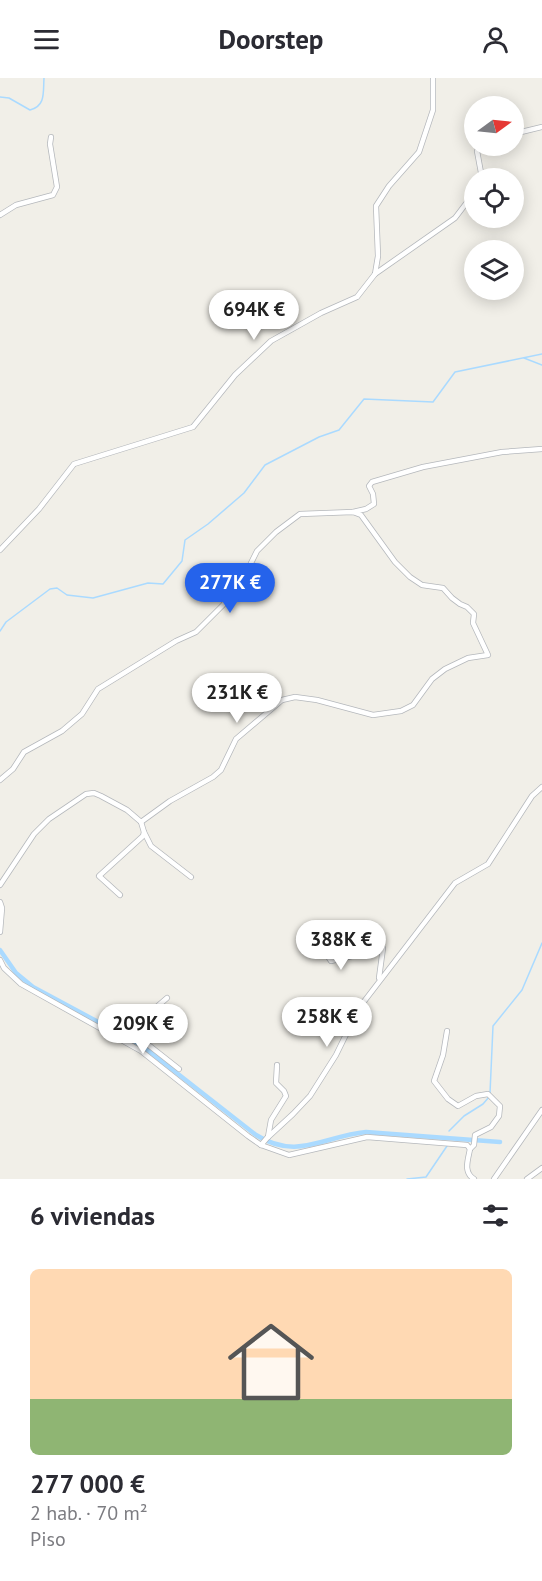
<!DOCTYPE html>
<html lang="es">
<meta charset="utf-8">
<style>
body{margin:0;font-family:"PT Sans",sans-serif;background:#f7f7f7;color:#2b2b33;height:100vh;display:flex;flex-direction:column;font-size:22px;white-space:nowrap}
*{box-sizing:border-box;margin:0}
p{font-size:20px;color:#7c7c81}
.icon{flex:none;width:33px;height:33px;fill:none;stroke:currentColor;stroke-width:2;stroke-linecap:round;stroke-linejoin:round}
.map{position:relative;height:1101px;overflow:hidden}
.details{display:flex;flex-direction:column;background:#fff;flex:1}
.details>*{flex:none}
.needle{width:39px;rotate:75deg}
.tools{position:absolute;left:464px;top:18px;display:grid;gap:12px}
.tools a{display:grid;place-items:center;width:60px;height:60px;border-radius:50%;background:#fff;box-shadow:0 3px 15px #0003;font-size:30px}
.price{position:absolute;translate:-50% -51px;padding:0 14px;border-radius:21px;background:#fff;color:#222;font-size:20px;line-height:39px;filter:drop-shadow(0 2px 3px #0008)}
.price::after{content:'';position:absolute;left:50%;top:36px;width:18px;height:14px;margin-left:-9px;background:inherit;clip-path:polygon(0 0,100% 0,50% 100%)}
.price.current{background:#2563eb;color:#fff}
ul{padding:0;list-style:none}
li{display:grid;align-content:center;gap:12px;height:318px;padding:0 30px}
li span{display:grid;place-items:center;height:186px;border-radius:9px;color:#555}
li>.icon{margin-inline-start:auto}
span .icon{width:108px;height:108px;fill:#fffc;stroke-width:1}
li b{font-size:26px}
h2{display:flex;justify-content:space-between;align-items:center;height:72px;padding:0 30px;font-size:26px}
header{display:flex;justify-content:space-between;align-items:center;height:78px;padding:0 30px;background:#fff;font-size:27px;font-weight:800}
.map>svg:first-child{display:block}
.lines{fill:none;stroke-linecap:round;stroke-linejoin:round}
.stream{stroke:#aadaff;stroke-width:1.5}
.canal{stroke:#aadaff;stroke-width:4.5}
.street-casing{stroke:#b5b8bc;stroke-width:6}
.street{stroke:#fff;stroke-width:4.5}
</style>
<header><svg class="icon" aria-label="menu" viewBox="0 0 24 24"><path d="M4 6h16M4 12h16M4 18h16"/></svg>Doorstep<svg class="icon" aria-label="person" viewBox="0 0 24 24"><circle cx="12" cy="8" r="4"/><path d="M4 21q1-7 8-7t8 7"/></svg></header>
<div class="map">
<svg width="542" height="1101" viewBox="0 0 542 1101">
<rect width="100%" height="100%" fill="#f1efe8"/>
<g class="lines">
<g class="stream">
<path d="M0,19L9,20L30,32C46,28 43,14 44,0"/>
<path d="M524,280L542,287"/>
<path d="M0,553L6,544L50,511L57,510L67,517L93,520L148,505L163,506L182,483L185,462L208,446L244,415L265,387L319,359L339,352L364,321L433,324L455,294L542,276"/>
<path d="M490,1015L493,948L522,912L542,865"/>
<path d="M449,1053L464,1038L483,1026L489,1019"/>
<path d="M407,1101L426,1099L447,1068"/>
</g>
<path class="canal" d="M0,872L16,895L33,909L141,967L256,1057C297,1083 324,1058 366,1054L500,1064"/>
<defs>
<g id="street">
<path d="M513,56L542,49"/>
<path d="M482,100L477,73L483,68"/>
<path d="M0,137L16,127L53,117L57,109L50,66L51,59"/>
<path d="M375,196L455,140L474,115"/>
<path d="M353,434L366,431L374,426L373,416L369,408L372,404L423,389L502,374L542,371"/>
<path d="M0,472L39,431L74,386L193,349L235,297L271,263L321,235L357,219L375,196L378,178L376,128L389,108L419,74L433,32V0"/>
<path d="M0,702L13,691L24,674L62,653L82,636L98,611L176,563L196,554L223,527L243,501L257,473L276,454L300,436L353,434L361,437L395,484L410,499L422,507L443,510L452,520L460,526L467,529L474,536L473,545L488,577L468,580L445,591L432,601L413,627L401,633L373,637L317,622L295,619L282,622L236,661L221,692L213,699L170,723L141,744L127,732L101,718L94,715L86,716L49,741L34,756L0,807"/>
<path d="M144,754L151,768L191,799"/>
<path d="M120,817L99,798L143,758L144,754L141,744"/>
<path d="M0,824L2,830L0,854"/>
<path d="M308,848L331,883L352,878L369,862L383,870L379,900"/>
<path d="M0,882L4,890L21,906L141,973L248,1058L261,1067L289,1077L367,1059L467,1067L470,1071C468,1082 463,1094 474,1101"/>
<path d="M116,947L146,965L179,991"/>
<path d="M447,953L443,977L434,1003L448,1021L458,1028L476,1018L488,1016L500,1028L499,1038L491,1049L475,1057L474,1067L470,1071"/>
<path d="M111,957L117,946L131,951L167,920"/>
<path d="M268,1059L271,1042L286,1018L284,1013L276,1005L277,987"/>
<path d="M261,1067L267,1060L293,1036L310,1018L336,977L359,930L455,805L488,786L532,718L542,709"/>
<path d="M494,1101L542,1032"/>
<path d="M527,1101L542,1090"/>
</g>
</defs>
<use href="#street" class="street-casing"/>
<use href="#street" class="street"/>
</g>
</svg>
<div class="tools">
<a><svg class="needle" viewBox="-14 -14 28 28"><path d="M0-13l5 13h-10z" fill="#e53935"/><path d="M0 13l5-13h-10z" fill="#7c7c81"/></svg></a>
<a><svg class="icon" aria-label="locate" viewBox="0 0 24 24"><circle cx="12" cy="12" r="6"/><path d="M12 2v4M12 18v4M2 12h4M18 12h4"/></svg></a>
<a><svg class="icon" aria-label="layers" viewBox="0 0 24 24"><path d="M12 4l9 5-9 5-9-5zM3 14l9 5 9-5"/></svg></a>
</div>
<b class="price" style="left:254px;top:263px">694K €</b>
<b class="price current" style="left:230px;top:536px">277K €</b>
<b class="price" style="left:237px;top:646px">231K €</b>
<b class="price" style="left:341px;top:893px">388K €</b>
<b class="price" style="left:327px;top:970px">258K €</b>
<b class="price" style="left:143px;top:977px">209K €</b>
</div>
<section class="details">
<h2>6 viviendas<svg class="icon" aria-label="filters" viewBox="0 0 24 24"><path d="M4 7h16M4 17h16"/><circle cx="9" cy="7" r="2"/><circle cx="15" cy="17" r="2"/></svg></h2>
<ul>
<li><span style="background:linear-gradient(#ffd9b3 70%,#8fb573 0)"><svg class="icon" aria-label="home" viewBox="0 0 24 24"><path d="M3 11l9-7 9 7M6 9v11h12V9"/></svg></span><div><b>277 000 €</b><p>2 hab. · 70 m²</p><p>Piso</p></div></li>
</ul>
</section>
